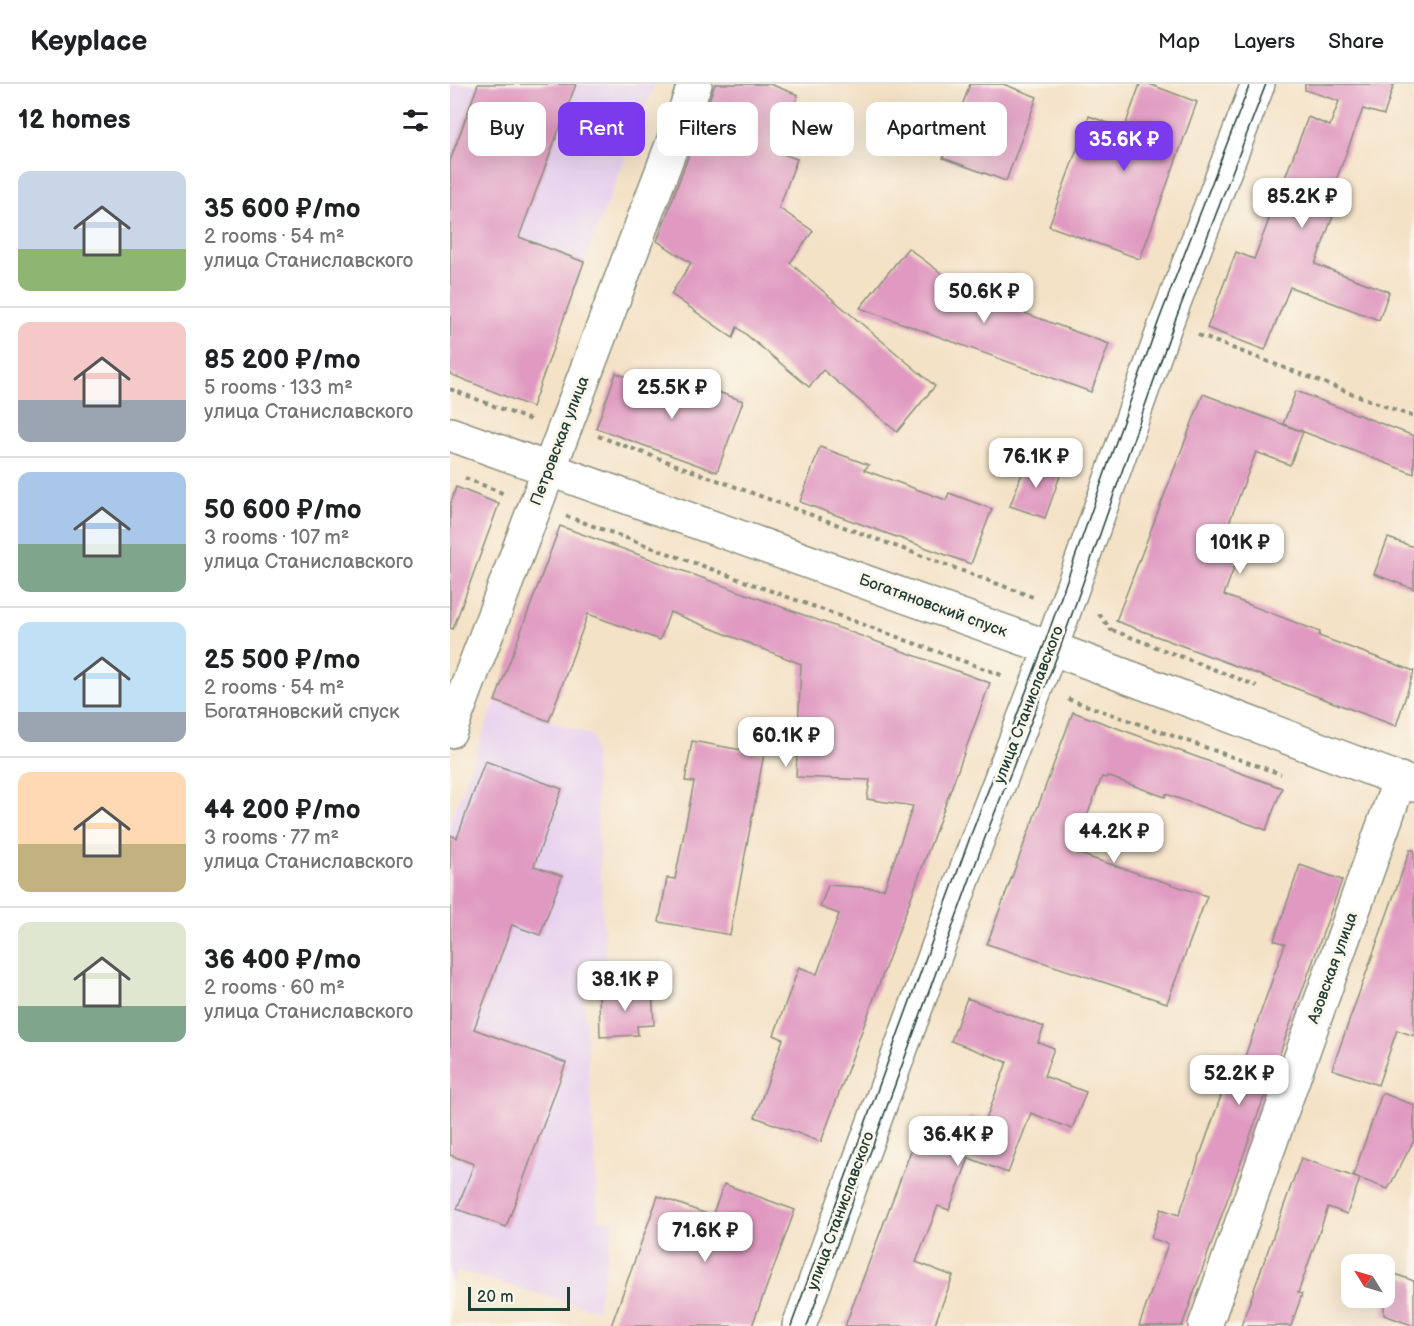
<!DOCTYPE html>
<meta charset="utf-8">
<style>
body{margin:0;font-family:"Balsamiq Sans",sans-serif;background:#f2f2f2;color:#202124;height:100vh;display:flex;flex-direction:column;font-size:22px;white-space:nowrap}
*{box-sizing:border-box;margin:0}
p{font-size:20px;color:#757577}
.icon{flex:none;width:33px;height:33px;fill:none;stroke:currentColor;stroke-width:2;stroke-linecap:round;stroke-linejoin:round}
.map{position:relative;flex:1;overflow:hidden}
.sheet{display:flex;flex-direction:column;background:#fff;width:450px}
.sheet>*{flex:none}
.hud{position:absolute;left:18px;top:18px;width:570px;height:54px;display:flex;gap:12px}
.needle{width:39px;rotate:307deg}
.buttons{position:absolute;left:891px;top:1170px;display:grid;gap:12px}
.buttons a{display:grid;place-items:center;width:54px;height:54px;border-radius:12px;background:#fff;box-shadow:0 6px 24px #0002;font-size:30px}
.scale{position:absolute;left:18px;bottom:15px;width:102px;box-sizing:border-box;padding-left:6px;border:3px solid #1f3d34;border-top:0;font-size:16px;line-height:21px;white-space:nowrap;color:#1f3d34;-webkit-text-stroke:4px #fbf7ec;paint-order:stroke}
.price{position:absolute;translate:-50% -51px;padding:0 14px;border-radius:12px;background:#fff;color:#222;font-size:20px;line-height:39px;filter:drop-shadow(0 2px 3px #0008)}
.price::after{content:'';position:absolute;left:50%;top:36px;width:18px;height:14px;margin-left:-9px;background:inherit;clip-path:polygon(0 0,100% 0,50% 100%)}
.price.active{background:#7c3aed;color:#fff}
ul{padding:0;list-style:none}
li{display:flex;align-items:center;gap:18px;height:150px;padding:0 18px}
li+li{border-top:2px solid #e0e0e0}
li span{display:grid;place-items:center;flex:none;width:168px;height:120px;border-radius:12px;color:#555}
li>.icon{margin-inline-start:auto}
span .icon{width:72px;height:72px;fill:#fffc;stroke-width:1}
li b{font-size:26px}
h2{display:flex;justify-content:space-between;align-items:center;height:72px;padding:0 18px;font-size:26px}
.pill{padding:0 21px;border-radius:12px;background:#fff;box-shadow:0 6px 24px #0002;font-size:21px;line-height:54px}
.pill.active{background:#7c3aed;color:#fff}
header{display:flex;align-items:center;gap:36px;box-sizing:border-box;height:84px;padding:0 30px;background:#fff;border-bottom:2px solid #e0e0e0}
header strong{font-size:28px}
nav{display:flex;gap:33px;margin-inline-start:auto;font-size:21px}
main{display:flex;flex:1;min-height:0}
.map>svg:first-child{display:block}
.built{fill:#e7d2ef}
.building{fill:#e09ac1}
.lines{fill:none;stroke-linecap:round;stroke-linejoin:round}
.minor-casing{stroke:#8a907e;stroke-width:36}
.tertiary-casing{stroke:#8a907e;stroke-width:36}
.path{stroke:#8a907e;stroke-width:4;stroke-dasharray:4.5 4.5;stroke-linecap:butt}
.minor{stroke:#fff;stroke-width:33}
.tertiary{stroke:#fff;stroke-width:33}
.tram{stroke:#1f3d34;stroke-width:1.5}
.labels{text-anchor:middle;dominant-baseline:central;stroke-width:6;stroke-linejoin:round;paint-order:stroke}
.street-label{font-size:16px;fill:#1f3d34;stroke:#fbf7ec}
</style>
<header>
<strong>Keyplace</strong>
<nav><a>Map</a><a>Layers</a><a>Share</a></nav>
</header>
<main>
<section class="sheet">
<h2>12 homes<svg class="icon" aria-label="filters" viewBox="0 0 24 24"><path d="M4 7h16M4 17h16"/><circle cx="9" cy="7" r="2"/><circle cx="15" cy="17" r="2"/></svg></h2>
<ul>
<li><span style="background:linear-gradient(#c9d6e8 65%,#8fb573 0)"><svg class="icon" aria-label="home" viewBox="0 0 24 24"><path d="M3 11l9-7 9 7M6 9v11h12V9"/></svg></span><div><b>35 600 ₽/mo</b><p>2 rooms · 54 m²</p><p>улица Станиславского</p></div></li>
<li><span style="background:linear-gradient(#f6c9c9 65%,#9aa5b1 0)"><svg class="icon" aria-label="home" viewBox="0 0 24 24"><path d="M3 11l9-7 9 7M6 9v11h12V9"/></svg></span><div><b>85 200 ₽/mo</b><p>5 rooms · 133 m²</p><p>улица Станиславского</p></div></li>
<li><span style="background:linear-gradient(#a9c7e8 60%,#7fa58c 0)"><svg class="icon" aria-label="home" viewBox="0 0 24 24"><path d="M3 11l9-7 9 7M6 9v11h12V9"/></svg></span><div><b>50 600 ₽/mo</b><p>3 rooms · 107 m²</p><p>улица Станиславского</p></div></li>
<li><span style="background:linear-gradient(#bfe0f5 75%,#9aa5b1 0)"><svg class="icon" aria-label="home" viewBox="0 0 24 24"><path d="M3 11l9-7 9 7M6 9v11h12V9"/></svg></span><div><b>25 500 ₽/mo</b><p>2 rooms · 54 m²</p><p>Богатяновский спуск</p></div></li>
<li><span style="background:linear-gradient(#ffd9b3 60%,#c2b280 0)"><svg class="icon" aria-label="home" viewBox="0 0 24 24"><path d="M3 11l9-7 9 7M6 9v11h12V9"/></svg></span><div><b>44 200 ₽/mo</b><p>3 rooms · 77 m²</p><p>улица Станиславского</p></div></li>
<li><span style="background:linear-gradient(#dfe7d0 70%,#7fa58c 0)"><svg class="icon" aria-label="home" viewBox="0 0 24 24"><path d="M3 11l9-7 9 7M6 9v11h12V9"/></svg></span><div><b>36 400 ₽/mo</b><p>2 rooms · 60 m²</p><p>улица Станиславского</p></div></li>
</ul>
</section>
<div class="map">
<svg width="964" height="1242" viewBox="0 0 964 1242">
<rect width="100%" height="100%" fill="#fbf7ec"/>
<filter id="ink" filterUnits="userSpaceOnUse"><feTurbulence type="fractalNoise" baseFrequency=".0167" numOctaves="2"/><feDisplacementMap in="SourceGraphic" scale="12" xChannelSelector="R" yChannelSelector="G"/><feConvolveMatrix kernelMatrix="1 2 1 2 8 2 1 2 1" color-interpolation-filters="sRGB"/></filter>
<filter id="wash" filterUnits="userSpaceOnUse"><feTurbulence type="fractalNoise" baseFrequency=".008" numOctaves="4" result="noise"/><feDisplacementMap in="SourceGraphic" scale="24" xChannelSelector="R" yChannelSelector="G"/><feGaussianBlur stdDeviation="1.35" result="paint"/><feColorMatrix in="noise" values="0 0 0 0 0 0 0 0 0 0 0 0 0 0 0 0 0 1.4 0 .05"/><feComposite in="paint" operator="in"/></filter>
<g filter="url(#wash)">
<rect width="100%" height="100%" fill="#f4e2c7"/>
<g class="built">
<path d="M0,0H205L134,178L88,161L29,302L0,290Z"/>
<path d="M45,617L143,652L156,889L133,901L149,1136H164L147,1226L8,1187L2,1199L0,1198V739Z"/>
</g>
<g id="blocks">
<g class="building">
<path d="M28,0H126L69,153L134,178L82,323L0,290V77Z"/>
<path d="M265,0H320L348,11L327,68L347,75L329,124L363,147L340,179L485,302L447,348L373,286L359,303L287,243L283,254L221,210L241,179L207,157Z"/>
<path d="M520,0H553L587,13L556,97L493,74Z"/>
<path d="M690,0H699L747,18L690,175L599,142L639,32L674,45Z"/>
<path d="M855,0H944L934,31L913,25L880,112L889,116L865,180L939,208L929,236L840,203L815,266L757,244L786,168L804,175L858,33L880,42L889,17L855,6Z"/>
<path d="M458,164L515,207L659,260L641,308L410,224Z"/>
<path d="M166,289L235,314L241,298L293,317L267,388L146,344Z"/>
<path d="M846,307L964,352V390L833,340Z"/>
<path d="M753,310L853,348L840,381L806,368L771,460L790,467L774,511L870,548L869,552L964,587L946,642L666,537Z"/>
<path d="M370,363L419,381L414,386L496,416L499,409L542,425L521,480L350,418Z"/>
<path d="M577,376L611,389L595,434L560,422Z"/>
<path d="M6,403L49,420L3,545L0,544V421Z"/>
<path d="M110,442L540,599L371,1058L305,1033L333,955L324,951L349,883L367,890L389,830L370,823L378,801L434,805L463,722L417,715L420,696L346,693L351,580L220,528L210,556L138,530L99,637L45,617Z"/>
<path d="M938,454L964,463V505L924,490Z"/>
<path d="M623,628L832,704L816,746L716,710L715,713L657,692L656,694L652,693L623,768L757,812L717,919L537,860Z"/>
<path d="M242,657L314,670L280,851L209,838L217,794L225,795L244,698L235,697Z"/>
<path d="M35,677L112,705L84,782L112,792L90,851L62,841L24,945L116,979L56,1143L7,1125L24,1080L0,1071V751L7,754Z"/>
<path d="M960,766H964V952L947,946L928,1001L882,985Z"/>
<path d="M850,781L892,796L732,1242H689L718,1160L701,1154L711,1125L729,1131L785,972L794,975L835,860L824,856Z"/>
<path d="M202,905L204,941L187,942L188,951L150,953L149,908Z"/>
<path d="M517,914L594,943L588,958L604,964L594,992L636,1008L622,1045L581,1029L558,1089L519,1074L499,1126L488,1122L466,1178L503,1192L484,1242H395L473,1035L513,1050L520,1032L535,1038L557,978L501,957Z"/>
<path d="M932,1009L964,1021V1056L938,1105L903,1092Z"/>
<path d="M851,1074L910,1095L897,1130L878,1123L848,1209L852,1210L841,1242H791Z"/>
<path d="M274,1100L345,1126L302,1242H161L208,1112L262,1132Z"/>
<path d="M934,1186L964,1197V1242L934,1231Z"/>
</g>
</g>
</g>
<g filter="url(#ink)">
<use href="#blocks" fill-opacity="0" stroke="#8a907e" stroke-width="1.5"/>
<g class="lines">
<defs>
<g id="minor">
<path d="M0,647L245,0"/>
<path d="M755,1242L950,695"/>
</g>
<g id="tertiary">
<path d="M0,350L609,567L964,701"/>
<path d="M349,1242L530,749L601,564L716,239L808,0"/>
</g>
</defs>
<use href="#minor" class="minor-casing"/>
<use href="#tertiary" class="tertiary-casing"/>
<g class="path">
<path d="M748,251L964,333"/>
<path d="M0,305L83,337"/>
<path d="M148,352L583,513"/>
<path d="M15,394L55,410"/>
<path d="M116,432L554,592"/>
<path d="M649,530L662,547"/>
<path d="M662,546L807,602"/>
<path d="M618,615L831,690"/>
</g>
<use href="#minor" class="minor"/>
<use href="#tertiary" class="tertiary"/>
<g class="tram">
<path d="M341,1242L522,748L594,561L709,236L800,0"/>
<path d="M357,1242L536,751L609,567L723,242L816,0"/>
</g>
</g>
</g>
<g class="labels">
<g class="street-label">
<text transform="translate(110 357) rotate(-69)">Петровская улица</text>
<text transform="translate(483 522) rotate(20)">Богатяновский спуск</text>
<text transform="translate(579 621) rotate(-69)">улица Станиславского</text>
<text transform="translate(883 884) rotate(-70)">Азовская улица</text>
<text transform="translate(391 1127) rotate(-70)">улица Станиславского</text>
</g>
</g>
</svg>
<div class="buttons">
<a><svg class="needle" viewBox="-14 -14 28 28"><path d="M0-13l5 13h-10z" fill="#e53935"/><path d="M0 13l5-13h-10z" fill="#757577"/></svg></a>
</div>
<div class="scale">20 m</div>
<b class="price active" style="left:674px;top:88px">35.6K ₽</b>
<b class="price" style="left:852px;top:145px">85.2K ₽</b>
<b class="price" style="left:534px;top:240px">50.6K ₽</b>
<b class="price" style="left:222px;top:336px">25.5K ₽</b>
<b class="price" style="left:586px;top:405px">76.1K ₽</b>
<b class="price" style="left:790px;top:491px">101K ₽</b>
<b class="price" style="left:336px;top:684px">60.1K ₽</b>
<b class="price" style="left:664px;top:780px">44.2K ₽</b>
<b class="price" style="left:175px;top:928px">38.1K ₽</b>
<b class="price" style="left:789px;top:1022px">52.2K ₽</b>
<b class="price" style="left:508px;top:1083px">36.4K ₽</b>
<b class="price" style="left:255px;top:1179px">71.6K ₽</b>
<div class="hud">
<a class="pill">Buy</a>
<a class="pill active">Rent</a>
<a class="pill">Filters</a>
<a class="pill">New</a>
<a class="pill">Apartment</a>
</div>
</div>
</main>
